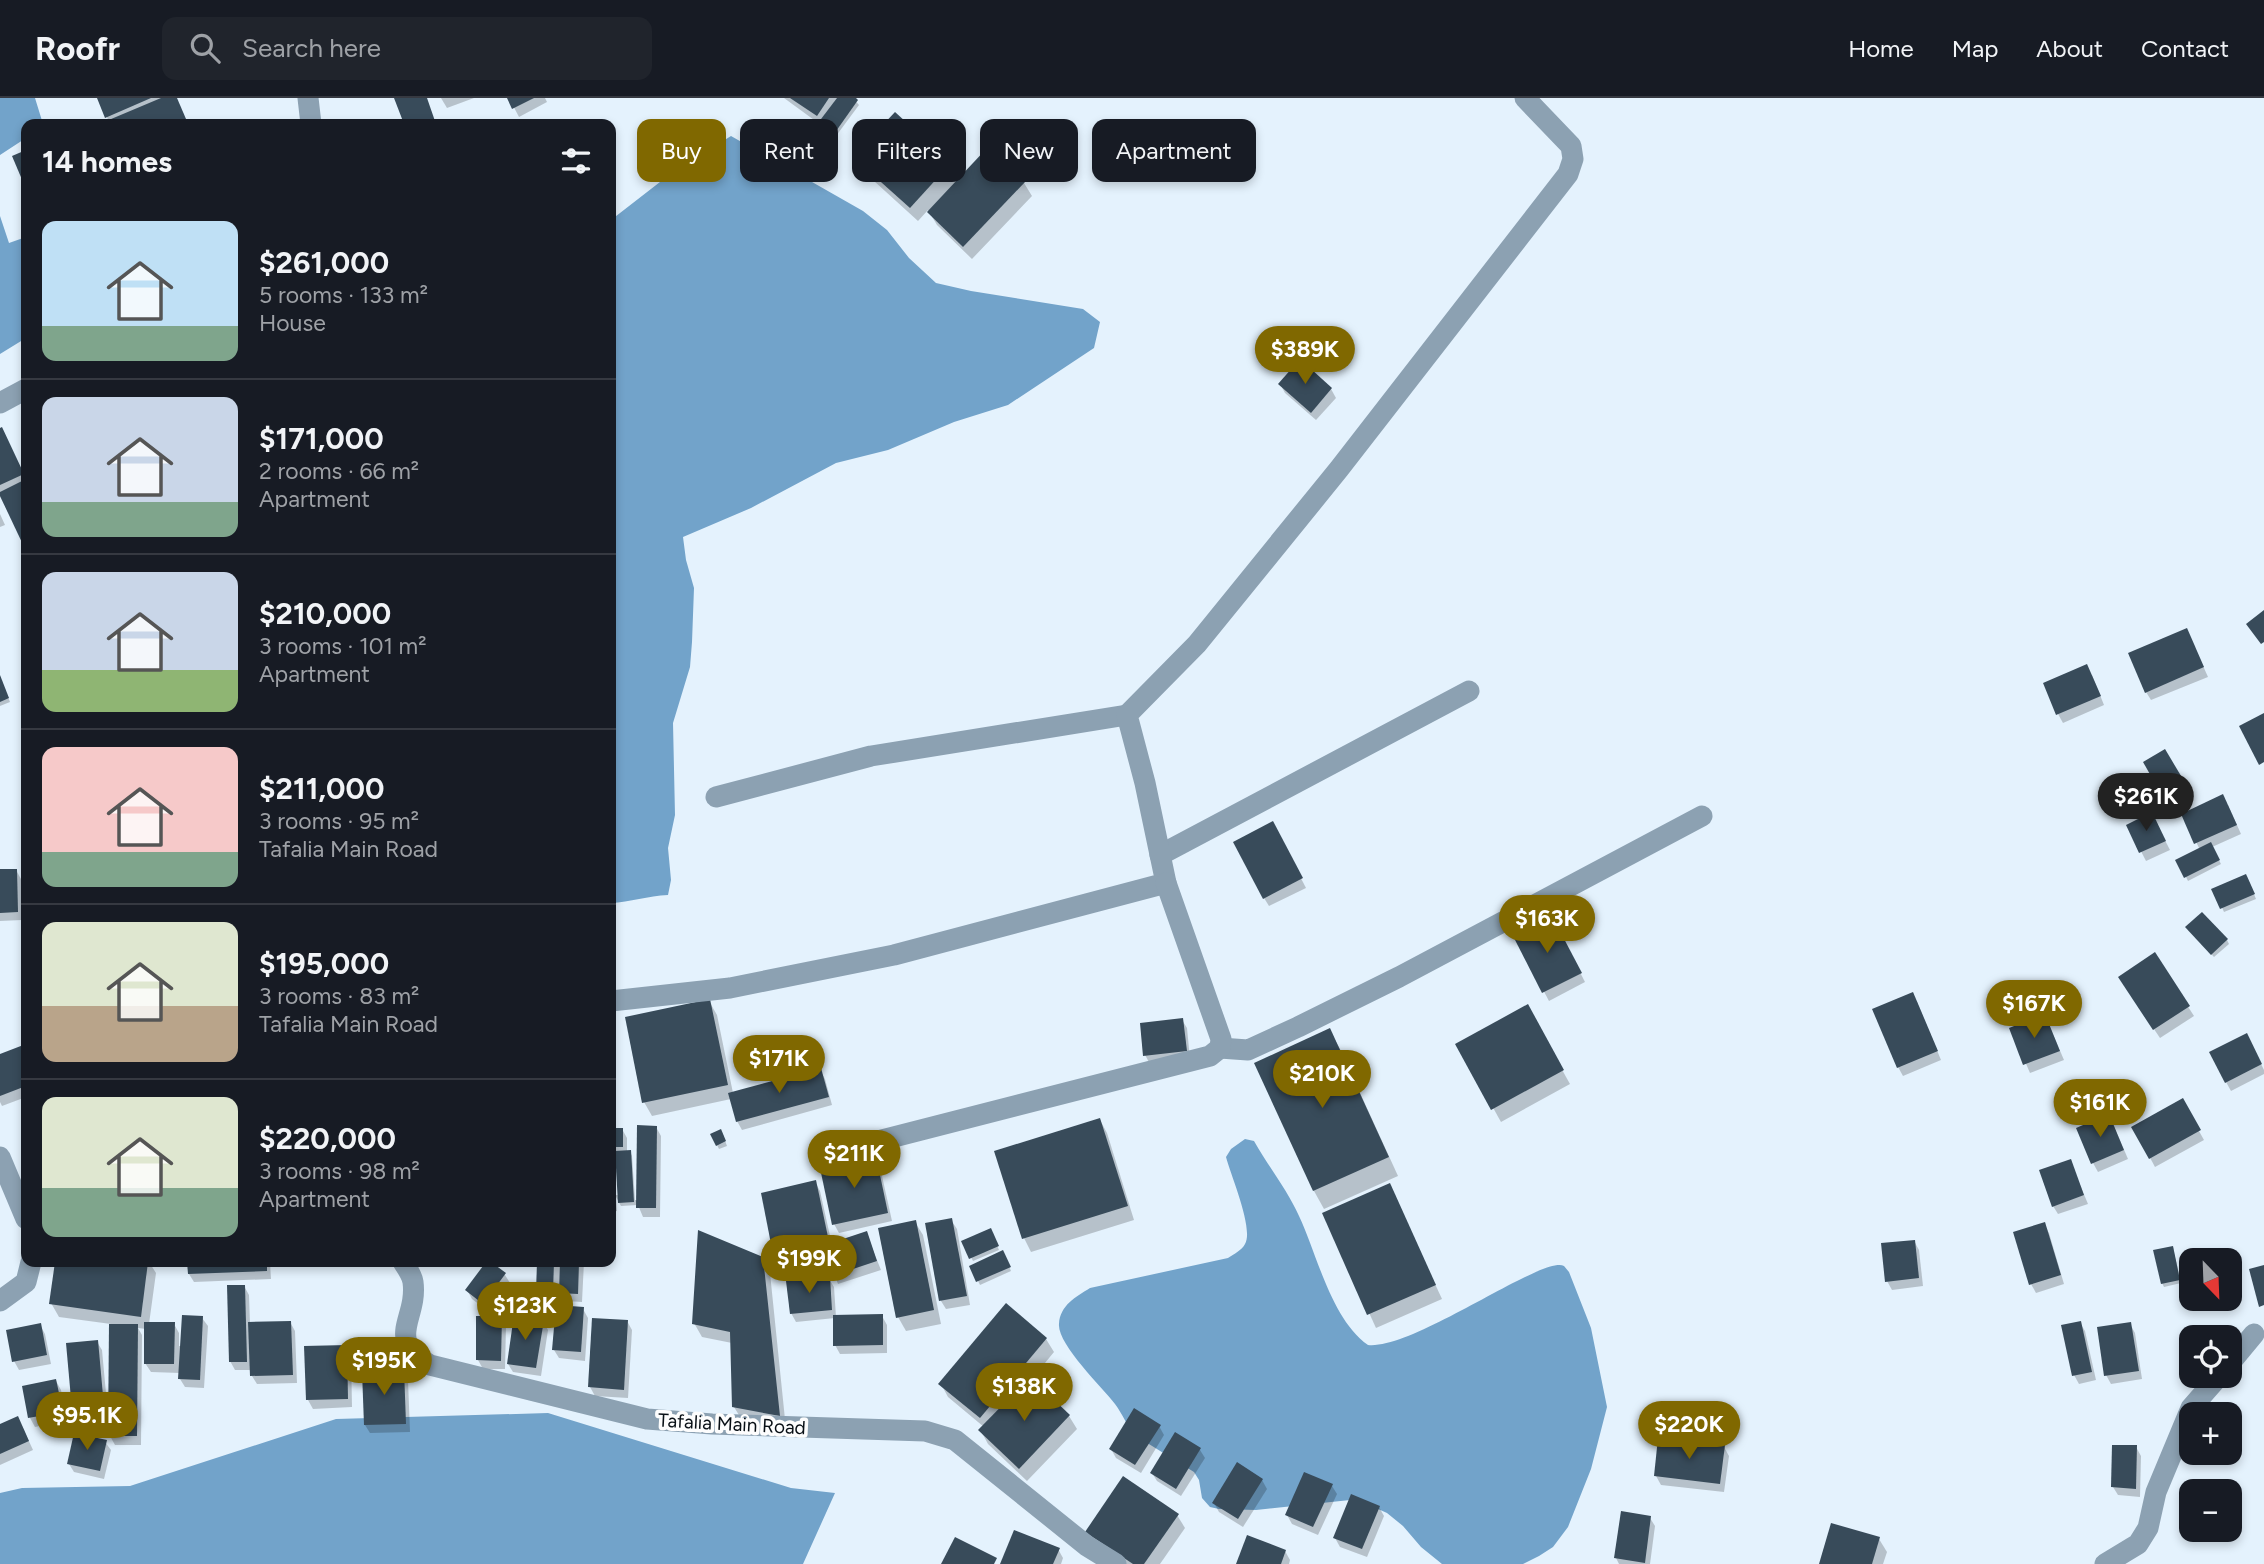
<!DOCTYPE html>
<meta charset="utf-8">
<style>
body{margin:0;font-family:Figtree,sans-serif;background:#20242c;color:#f1f3f6;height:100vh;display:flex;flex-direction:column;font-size:26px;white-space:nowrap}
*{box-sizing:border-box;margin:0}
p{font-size:23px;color:#9ea1a6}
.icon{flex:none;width:38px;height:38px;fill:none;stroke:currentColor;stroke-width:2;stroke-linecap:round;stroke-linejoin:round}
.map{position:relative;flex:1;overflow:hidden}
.drawer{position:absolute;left:21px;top:21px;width:595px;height:1148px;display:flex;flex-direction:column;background:#171b24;border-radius:14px;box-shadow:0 4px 10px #0003}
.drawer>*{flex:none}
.banner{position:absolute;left:637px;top:21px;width:665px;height:63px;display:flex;gap:14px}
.needle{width:46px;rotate:157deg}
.fabs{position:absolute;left:2179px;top:1150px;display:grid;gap:14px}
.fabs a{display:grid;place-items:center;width:63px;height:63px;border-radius:14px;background:#171b24;box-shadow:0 4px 10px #0003;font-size:35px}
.price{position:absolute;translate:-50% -60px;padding:0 16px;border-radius:24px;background:#806800;color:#fff;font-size:23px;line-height:46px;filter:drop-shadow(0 2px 4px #0008)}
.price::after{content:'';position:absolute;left:50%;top:42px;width:21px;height:16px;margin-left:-10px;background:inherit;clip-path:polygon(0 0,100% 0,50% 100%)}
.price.active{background:#222;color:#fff}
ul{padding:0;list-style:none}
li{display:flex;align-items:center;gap:21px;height:175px;padding:0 21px}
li+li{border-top:2px solid #363941}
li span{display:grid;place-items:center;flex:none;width:196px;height:140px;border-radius:14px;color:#555}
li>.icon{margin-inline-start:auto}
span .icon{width:84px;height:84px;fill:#fffc;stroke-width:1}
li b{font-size:30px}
h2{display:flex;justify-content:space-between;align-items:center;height:84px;padding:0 21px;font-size:30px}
.chip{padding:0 24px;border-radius:14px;background:#171b24;box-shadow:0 4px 10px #0003;font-size:24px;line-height:63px}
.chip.active{background:#806800;color:#fff}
header{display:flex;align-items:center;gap:42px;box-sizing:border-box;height:98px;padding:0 35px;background:#171b24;border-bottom:2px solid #363941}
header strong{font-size:33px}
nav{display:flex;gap:38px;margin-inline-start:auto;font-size:24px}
.search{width:490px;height:63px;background:#20242c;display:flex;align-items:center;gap:18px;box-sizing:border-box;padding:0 24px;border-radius:14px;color:#9ea1a6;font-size:26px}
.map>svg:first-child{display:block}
.water{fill:#72a3ca}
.shadow{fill:#0003}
.building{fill:#384b5a}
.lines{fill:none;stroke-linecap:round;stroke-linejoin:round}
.street{stroke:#8ca1b2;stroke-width:21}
.labels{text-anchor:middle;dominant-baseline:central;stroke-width:7;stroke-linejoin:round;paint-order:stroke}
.street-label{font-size:19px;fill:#080f15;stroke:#fdfdfd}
</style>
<header>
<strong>Roofr</strong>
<div class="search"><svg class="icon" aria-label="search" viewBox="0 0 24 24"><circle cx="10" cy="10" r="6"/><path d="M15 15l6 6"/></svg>Search here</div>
<nav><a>Home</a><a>Map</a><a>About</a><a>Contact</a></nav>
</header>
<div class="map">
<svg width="2264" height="1466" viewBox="0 0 2264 1466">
<rect width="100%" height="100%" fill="#e4f2fd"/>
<g class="water">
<path d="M0,0H35L43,26H26V40L0,57Z"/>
<path d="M731,38L863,113L887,132L909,160L936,185L971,193L1083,211L1100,224L1094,250L1008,307L954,324L888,352L836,365L751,410L683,439L686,462L694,490L692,544L690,569L673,625L675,717L668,750L671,782L668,797C648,798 630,804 611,805V122L669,77Z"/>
<path d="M0,118L9,145L26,139V240L0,256Z"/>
<path d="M1245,1041L1254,1043C1268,1068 1287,1091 1299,1118C1317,1156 1331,1221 1368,1247C1414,1252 1542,1157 1564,1168L1569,1174L1591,1230L1607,1309L1591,1371L1568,1429L1553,1449L1539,1458L1523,1466H1442L1421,1449L1403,1428L1387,1415L1367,1406L1350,1402L1256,1412L1219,1411L1210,1409L1202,1400L1199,1382L1194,1374L1136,1338C1127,1328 1123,1317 1115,1306C1102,1289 1057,1246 1059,1226C1060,1207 1076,1199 1090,1190L1228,1160C1234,1156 1242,1152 1245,1146C1254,1131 1231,1078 1226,1059L1231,1051Z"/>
<path d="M548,1315L791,1390L835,1395L803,1466H0V1395L22,1390L130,1388L336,1321Z"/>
</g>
<g class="shadow">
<path d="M99,0H176L188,26H106L109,24Z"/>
<path d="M441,0H474L447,10Z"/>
<path d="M509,0H545L547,4L519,19Z"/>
<path d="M784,0H853L859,7L836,38Z"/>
<path d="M895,16L950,66L959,82L1024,85L1032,98L972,161L937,127L928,112L918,123L863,73L855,59Z"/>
<path d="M611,103L615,114L611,116Z"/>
<path d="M1280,286L1331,291L1336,300L1316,322L1285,295Z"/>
<path d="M0,332L6,340L26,382V449L0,398Z"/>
<path d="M0,416L5,427L0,429Z"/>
<path d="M2191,541L2208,579L2151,602L2146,594Z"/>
<path d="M2092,577L2104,607L2063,625L2058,616Z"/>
<path d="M0,579L10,604L0,608Z"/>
<path d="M2165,654L2193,702L2174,713L2146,665Z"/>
<path d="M2228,707L2241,736L2212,749L2221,766L2188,783L2178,763L2200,752L2183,717Z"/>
<path d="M2156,725L2170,752L2146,763L2128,728Z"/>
<path d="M1277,734L1306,790L1269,808L1264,800Z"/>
<path d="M16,772L21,781L22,822L0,823V773Z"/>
<path d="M2248,781L2256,801L2224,814L2214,791Z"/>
<path d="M1556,828L1585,884L1549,903L1515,839Z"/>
<path d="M2190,833L2227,842L2229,846L2214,859Z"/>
<path d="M2155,857L2194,918L2160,940L2125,888Z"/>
<path d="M709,903L717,917L733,995L820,972L825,981L832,1007L742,1032L737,1023L731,1001L652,1018L644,1004Z"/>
<path d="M1917,904L1941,962L1903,978L1898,969Z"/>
<path d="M1527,909L1570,986L1501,1024L1458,947Z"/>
<path d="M2045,918L2064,962L2030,975L2011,931Z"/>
<path d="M1182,922L1187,930L1190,961L1150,966L1145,957Z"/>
<path d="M1330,933L1340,951L1398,1078L1324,1111L1314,1093L1256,965Z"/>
<path d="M2251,946L2264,972V976L2231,993L2226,984Z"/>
<path d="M26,948V999L2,1008L0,1004V958Z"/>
<path d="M2182,1003L2204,1042L2155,1069L2134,1030Z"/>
<path d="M1100,1022L1107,1035L1134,1122L1031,1154L1024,1140L996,1054Z"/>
<path d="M2113,1026L2128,1061L2098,1074L2093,1065Z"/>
<path d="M656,1029L661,1038L660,1119H643L638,1107L621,1108L616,1099L617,1113L611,1114V1064L613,1069L616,1097H619L617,1058H611V1032L622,1031L627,1040V1054H630L632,1058L635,1102H638Z"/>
<path d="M723,1037L727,1048L719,1051L717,1047Z"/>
<path d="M875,1060L880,1069L892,1123L839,1135L834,1126Z"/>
<path d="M2070,1063L2088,1106L2058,1116L2053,1108Z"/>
<path d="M815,1084L820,1093L832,1147L866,1135L881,1172L838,1186L824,1149L779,1159L774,1151Z"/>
<path d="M1389,1087L1442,1201L1376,1230L1324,1116Z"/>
<path d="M951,1122L957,1131L970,1207L946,1211L941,1203L927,1127Z"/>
<path d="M915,1124L923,1137L941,1226L906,1233L898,1219Z"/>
<path d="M2044,1126L2049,1135L2064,1186L2036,1195L2031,1186Z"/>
<path d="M992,1136L999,1152L973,1163L963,1144Z"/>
<path d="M1914,1143L1919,1152L1923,1188L1892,1192L1887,1183Z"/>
<path d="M2173,1150L2181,1185L2164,1189L2162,1185Z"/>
<path d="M1003,1154L1011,1173L980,1187L971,1169Z"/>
<path d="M762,1161L770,1175L786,1331L742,1322L734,1309L732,1245L702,1239L694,1225Z"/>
<path d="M57,1164H149L156,1175L149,1226H174L179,1235V1248H182L202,1220L208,1228L204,1290L185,1289L180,1281V1275L151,1274L145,1265L146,1231L138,1230L142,1237L141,1347H115L110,1338V1329L80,1331L75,1323L97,1244L102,1252L108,1317H110L111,1226L59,1219L51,1205Z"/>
<path d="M189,1164H270L271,1181L194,1184L189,1176Z"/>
<path d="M488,1164L505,1177L510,1185L489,1214L472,1201L467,1192Z"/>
<path d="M538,1164H584L582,1204L566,1203L558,1190L557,1202H542L537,1193Z"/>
<path d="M829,1181L834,1189L836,1219L882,1218L887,1227V1255L840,1256L835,1247V1220L796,1224L791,1215Z"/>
<path d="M244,1188L249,1197L250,1226L290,1224L295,1233L297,1285L257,1286L252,1278V1272H235L230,1263Z"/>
<path d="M583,1211L588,1220L585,1263L559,1260L554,1252Z"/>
<path d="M501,1220L506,1228L505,1271H483L478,1262Z"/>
<path d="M543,1223L548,1232L541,1278L513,1274L508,1266Z"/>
<path d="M627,1223L632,1232L628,1300L595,1298L590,1289Z"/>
<path d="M2080,1225L2085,1233L2096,1282L2079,1286L2074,1277Z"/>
<path d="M2130,1226L2135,1235L2142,1281L2111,1286L2106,1277Z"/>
<path d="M40,1227L45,1236L51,1266L19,1272L14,1263Z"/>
<path d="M1046,1241L1054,1254L1031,1282L1069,1318L1077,1331L1027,1383L988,1346L981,1333L984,1329L948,1299L941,1286Z"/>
<path d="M346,1248L351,1257L352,1309L313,1311L308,1302Z"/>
<path d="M403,1273L408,1282L410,1334L370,1335L365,1327Z"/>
<path d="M56,1283L61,1292L67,1322L35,1329L30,1320L24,1289Z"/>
<path d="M0,1327L22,1328L33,1352L0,1367Z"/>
<path d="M1159,1328L1164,1337L1141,1375L1116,1360L1111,1351Z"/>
<path d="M1175,1336L1200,1352L1205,1360L1181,1398L1157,1383L1152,1375Z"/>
<path d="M105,1344L111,1352L104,1381L74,1374L69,1366Z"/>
<path d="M1724,1349L1729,1358L1724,1394L1661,1387L1656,1378Z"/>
<path d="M2136,1349L2141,1358L2140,1399L2118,1397L2113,1389Z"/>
<path d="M1262,1382L1267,1391L1243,1429L1219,1414L1214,1405Z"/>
<path d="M1332,1388L1337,1396L1318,1437L1292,1426L1287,1417Z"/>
<path d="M1379,1409L1384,1418L1367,1459L1340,1449L1335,1440Z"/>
<path d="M1177,1417L1185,1430L1160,1466H1123L1095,1447L1087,1434Z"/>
<path d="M1650,1420L1655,1428L1650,1466H1619L1616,1460Z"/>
<path d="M1879,1441L1887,1454L1883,1466H1821Z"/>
<path d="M1058,1451L1063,1460L1061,1466H1002Z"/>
<path d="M1285,1453L1290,1462L1289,1466H1238Z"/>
</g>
<g class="building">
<path d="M97,0H151L105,20Z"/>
<path d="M161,0H177L186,21L173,26H105L104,24Z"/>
<path d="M394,0H427L436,26H404Z"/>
<path d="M507,0H534L512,11Z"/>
<path d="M790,0H829L817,18Z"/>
<path d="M837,0H856L858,2L834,36L818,25Z"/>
<path d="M895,14L951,65L910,110L853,59Z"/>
<path d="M988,49L1025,84L963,149L927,114Z"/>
<path d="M26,52V91L12,58Z"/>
<path d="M1300,261L1332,290L1311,315L1278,286Z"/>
<path d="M2,329L24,376L0,387V330Z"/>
<path d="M26,381V453L0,398V394Z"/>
<path d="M2264,512V544L2261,546L2246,526Z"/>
<path d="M2187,530L2204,569L2145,595L2128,555Z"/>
<path d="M2087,566L2101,598L2056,617L2043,585Z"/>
<path d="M0,577L9,600L0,604Z"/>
<path d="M2264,615V664L2259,667L2239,628Z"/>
<path d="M2165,651L2190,693L2167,706L2143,664Z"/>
<path d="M2223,696L2237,727L2194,746L2181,716Z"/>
<path d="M2152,714L2166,743L2139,755L2126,727Z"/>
<path d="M1273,723L1303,780L1263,801L1233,744Z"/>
<path d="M2211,744L2220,762L2184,780L2175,762Z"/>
<path d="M0,771H17L18,814L0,815Z"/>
<path d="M2246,776L2255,796L2220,811L2211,791Z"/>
<path d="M2202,814L2228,841L2211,857L2185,829Z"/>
<path d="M1552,818L1582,875L1542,895L1513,838Z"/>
<path d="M2155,854L2190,908L2153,932L2118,879Z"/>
<path d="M1913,894L1938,953L1897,970L1872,911Z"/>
<path d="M710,901L728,987L642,1005L625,919Z"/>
<path d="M1528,906L1564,972L1491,1012L1455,946Z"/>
<path d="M2045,916L2060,953L2023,967L2009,930Z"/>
<path d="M1183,920L1187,953L1143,958L1140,925Z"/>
<path d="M1330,930L1389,1059L1313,1093L1254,965Z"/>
<path d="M2247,935L2262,966L2225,985L2209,954Z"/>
<path d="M26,946V988L0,998V956Z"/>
<path d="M821,970L829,999L736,1024L728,995Z"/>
<path d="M2183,1000L2201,1032L2149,1061L2131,1029Z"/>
<path d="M2109,1016L2124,1052L2091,1066L2076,1030Z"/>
<path d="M1100,1020L1128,1108L1022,1141L994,1053Z"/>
<path d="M637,1027L657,1028L656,1110H636Z"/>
<rect x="611" y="1030" width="12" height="19"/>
<path d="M721,1031L726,1043L716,1048L710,1036Z"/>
<path d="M631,1052L634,1104L618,1105L615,1053Z"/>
<path d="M876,1058L888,1115L832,1127L820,1070Z"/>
<path d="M2071,1061L2084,1097L2052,1109L2039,1072Z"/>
<path d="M816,1082L828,1139L772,1151L761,1095Z"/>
<path d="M1390,1085L1436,1187L1367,1217L1322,1115Z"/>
<path d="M952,1120L967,1198L939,1203L925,1125Z"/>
<path d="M916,1122L934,1212L896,1220L878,1130Z"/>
<path d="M2045,1124L2061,1177L2029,1187L2013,1134Z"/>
<path d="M991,1130L999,1148L969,1161L961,1143Z"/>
<path d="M698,1132L763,1159L780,1318L732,1309L730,1234L692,1226Z"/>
<path d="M867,1133L877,1163L832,1178L822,1148Z"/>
<path d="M1915,1142L1919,1180L1885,1184L1881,1145Z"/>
<path d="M2173,1148L2180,1182L2161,1186L2153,1152Z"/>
<path d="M1003,1152L1011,1169L976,1184L969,1168Z"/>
<path d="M55,1164H148L141,1219L49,1206Z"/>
<path d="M187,1164H267V1173L188,1176Z"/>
<path d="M486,1164H491L506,1175L483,1206L465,1192Z"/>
<path d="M537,1164H554L553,1194H536Z"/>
<path d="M560,1164H579L578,1196L559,1195Z"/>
<path d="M2264,1167V1207L2259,1209L2249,1171Z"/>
<path d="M830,1179L832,1212L790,1216L786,1183Z"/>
<path d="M227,1187H245L247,1264H229Z"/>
<path d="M1006,1205L1047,1240L980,1320L938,1286Z"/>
<path d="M556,1207L584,1209L581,1254L552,1252Z"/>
<path d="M883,1216V1247L833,1248V1217Z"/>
<path d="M182,1217L203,1218L200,1282L178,1281Z"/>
<path d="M514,1217L544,1222L536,1270L507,1266Z"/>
<path d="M476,1218H502L501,1263L476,1262Z"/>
<path d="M592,1220L628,1222L624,1292L588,1289Z"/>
<path d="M291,1223L293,1277L250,1278L248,1224Z"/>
<path d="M2081,1223L2092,1274L2072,1278L2061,1227Z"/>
<path d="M144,1224H175L174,1266H144Z"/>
<path d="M2131,1224L2139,1273L2104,1278L2097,1229Z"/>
<path d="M41,1225L47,1257L12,1264L6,1232Z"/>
<path d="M109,1226H138L137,1338H108Z"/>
<path d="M98,1242L105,1320L73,1323L66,1245Z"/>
<path d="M347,1247L348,1301L306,1302L304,1248Z"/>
<path d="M404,1271L406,1326L364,1327L362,1273Z"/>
<path d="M1030,1279L1070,1317L1019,1371L978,1332Z"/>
<path d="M56,1281L63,1314L28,1320L22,1288Z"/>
<path d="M1134,1310L1161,1327L1135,1367L1109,1351Z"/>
<path d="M18,1318L29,1343L0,1356V1326Z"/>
<path d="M1175,1334L1201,1350L1176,1391L1150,1375Z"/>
<path d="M74,1335L107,1342L100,1373L67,1366Z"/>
<path d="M1658,1340L1725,1347L1720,1386L1654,1378Z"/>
<path d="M2112,1347H2137L2136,1391L2111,1389Z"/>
<path d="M1237,1364L1263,1381L1238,1421L1212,1405Z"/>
<path d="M1304,1374L1333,1386L1313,1429L1285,1417Z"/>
<path d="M1123,1378L1179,1416L1144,1466H1133L1085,1434Z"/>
<path d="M1351,1396L1380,1408L1362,1451L1333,1440Z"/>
<path d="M1621,1413L1651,1418L1645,1465L1614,1460Z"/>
<path d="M1831,1425L1880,1439L1872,1466H1819Z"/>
<path d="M1014,1432L1060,1450L1053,1466H1000Z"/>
<path d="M1247,1437L1286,1452L1281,1466H1236Z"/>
<path d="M955,1439L997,1460L994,1466H941Z"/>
</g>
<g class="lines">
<g class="street">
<path d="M308,0L311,26"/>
<path d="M0,305L26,291"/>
<path d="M716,699L871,658L1127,617"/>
<path d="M1160,757L1469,593"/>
<path d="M611,903L730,890L894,857L1166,785L1145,685L1127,617L1197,546L1339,371L1568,76L1573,61L1571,48L1525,0"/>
<path d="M1220,950L1248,952L1298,929L1399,879L1702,718"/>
<path d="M843,1052L1210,958L1220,950L1221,941L1166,785"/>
<path d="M0,1059L26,1121"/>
<path d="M403,1164C407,1170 412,1177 413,1184C418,1222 384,1240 430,1267L647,1321L712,1326L925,1333L955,1342L1087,1448L1116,1466"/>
<path d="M0,1203L26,1184L31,1164"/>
<path d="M2230,1265L2254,1236"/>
<path d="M2105,1466L2138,1446L2148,1430L2156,1394L2191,1310L2219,1278"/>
</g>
</g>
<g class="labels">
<g class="street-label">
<text transform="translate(732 1326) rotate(3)">Tafalia Main Road</text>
</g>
</g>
</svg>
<div class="fabs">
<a><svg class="needle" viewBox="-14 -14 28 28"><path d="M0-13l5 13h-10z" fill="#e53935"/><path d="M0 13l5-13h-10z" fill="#9ea1a6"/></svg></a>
<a><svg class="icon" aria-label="locate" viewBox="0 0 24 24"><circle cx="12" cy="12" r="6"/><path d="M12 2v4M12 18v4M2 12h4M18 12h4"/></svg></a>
<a>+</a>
<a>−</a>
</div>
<b class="price" style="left:1305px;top:288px">$389K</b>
<b class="price active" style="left:2146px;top:735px">$261K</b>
<b class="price" style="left:1547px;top:857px">$163K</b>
<b class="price" style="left:2034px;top:942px">$167K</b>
<b class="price" style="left:779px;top:997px">$171K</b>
<b class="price" style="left:1322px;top:1012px">$210K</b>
<b class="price" style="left:2100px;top:1041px">$161K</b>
<b class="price" style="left:854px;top:1092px">$211K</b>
<b class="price" style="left:809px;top:1197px">$199K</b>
<b class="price" style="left:525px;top:1244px">$123K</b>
<b class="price" style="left:384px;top:1299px">$195K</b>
<b class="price" style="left:1024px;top:1325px">$138K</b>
<b class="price" style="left:87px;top:1354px">$95.1K</b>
<b class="price" style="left:1689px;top:1363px">$220K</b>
<div class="banner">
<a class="chip active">Buy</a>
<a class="chip">Rent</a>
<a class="chip">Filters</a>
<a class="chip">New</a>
<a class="chip">Apartment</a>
</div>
<section class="drawer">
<h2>14 homes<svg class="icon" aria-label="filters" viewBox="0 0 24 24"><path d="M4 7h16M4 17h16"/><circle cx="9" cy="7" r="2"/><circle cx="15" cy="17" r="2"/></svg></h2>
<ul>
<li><span style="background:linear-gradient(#bfe0f5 75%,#7fa58c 0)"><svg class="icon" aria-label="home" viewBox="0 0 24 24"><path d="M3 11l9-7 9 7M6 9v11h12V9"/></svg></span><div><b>$261,000</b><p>5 rooms · 133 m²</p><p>House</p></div></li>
<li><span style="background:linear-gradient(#c9d6e8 75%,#7fa58c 0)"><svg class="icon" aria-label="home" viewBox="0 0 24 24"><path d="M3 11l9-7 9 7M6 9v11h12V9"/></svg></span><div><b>$171,000</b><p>2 rooms · 66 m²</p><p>Apartment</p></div></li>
<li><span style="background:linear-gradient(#c9d6e8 70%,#8fb573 0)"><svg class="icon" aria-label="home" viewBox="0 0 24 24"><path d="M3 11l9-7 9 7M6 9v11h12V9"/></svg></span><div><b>$210,000</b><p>3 rooms · 101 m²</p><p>Apartment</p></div></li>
<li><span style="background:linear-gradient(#f6c9c9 75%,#7fa58c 0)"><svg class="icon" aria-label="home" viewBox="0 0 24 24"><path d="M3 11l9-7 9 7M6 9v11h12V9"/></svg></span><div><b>$211,000</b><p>3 rooms · 95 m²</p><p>Tafalia Main Road</p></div></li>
<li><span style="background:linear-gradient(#dfe7d0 60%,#b9a48a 0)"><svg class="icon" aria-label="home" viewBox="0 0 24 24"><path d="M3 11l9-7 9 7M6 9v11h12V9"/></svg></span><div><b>$195,000</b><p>3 rooms · 83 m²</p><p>Tafalia Main Road</p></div></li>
<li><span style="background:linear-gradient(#dfe7d0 65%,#7fa58c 0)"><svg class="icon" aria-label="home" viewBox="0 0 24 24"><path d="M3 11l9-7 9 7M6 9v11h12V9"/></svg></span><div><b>$220,000</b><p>3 rooms · 98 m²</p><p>Apartment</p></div></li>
</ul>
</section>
</div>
